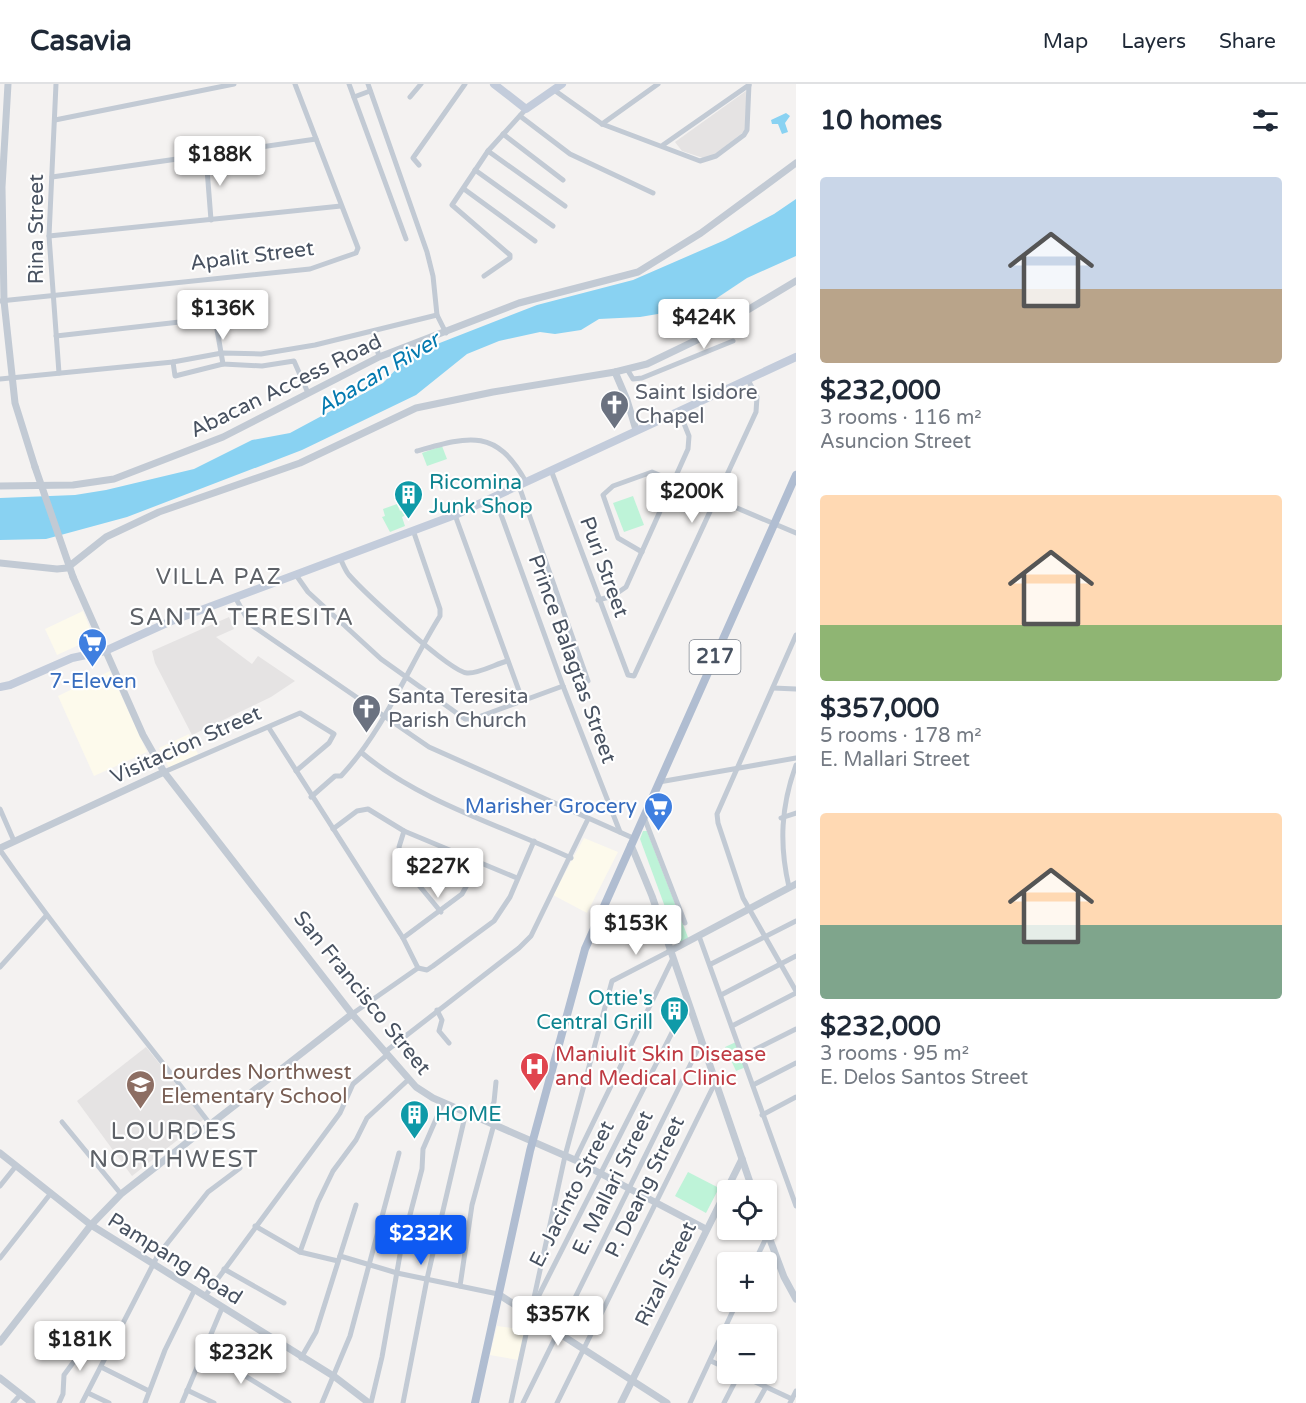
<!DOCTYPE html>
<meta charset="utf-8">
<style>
body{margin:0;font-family:"Varela Round",sans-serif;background:#f6f6f7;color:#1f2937;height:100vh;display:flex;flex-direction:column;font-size:22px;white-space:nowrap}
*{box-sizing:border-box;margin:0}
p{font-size:20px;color:#747a83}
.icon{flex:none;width:33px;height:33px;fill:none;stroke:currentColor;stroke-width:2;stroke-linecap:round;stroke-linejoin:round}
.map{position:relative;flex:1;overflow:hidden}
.panel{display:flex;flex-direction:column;background:#fff;width:510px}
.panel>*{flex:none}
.controls{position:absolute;left:717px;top:1096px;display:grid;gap:12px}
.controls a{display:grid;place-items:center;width:60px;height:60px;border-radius:6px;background:#fff;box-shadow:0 2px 4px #0004;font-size:30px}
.price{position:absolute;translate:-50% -51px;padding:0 14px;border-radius:6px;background:#fff;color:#222;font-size:20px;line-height:39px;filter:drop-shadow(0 2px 3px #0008)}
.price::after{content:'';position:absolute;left:50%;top:36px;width:18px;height:14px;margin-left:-9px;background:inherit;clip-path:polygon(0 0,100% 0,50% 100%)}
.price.active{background:#0e5af2;color:#fff}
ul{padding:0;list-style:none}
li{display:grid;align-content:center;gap:12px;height:318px;padding:0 24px}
li span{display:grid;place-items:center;height:186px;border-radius:6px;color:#555}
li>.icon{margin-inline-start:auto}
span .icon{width:108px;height:108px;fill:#fffc;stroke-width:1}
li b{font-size:26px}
h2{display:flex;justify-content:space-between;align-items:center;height:72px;padding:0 24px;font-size:26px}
header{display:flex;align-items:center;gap:36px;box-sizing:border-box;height:84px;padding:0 30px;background:#fff;border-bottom:2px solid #e0e1e3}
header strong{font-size:28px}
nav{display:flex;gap:33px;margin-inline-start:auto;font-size:21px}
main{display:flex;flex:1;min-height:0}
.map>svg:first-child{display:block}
.commercial{fill:#fdfaec}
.education{fill:#e5e3e3}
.green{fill:#bef3d8}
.water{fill:#89d2f2}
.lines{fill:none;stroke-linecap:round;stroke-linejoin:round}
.minor{stroke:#c2cad4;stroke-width:5}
.tertiary{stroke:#c2cad4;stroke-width:7}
.secondary{stroke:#c3ccdb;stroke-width:8}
.primary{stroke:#b0bdd1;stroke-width:8}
.tertiary-bridge{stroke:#c2cad4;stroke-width:7}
.labels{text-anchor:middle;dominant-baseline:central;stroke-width:4.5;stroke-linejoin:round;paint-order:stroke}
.shield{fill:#fff;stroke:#7f8690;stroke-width:1.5}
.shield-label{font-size:20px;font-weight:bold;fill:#485261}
.street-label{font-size:21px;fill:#485261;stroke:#fff}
.worship-label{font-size:21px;fill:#5b616d;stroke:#fff;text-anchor:start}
.culture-label{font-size:21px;fill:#0d838f;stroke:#fff;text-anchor:start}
.shop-label{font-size:21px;fill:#366cbe;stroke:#fff}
.health-label{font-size:21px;fill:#be3a42;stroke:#fff;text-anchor:start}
.education-label{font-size:21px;fill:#785e54;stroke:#fff;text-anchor:start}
.water-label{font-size:22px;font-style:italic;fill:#047ab0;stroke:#fff}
.neighbourhood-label{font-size:22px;letter-spacing:1.5px;fill:#5d6167;stroke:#fff}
.quarter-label{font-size:24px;letter-spacing:1.5px;fill:#5d6167;stroke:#fff}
</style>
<header>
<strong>Casavia</strong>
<nav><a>Map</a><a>Layers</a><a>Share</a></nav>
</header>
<main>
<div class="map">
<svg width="796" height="1319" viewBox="0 0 796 1319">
<rect width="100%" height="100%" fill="#f4f2f1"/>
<g class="commercial">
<path d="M83,527L94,554L57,571L45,545Z"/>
<path d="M110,587L147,668L94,692L58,612Z"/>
<path d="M189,650L198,670L169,684L159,664Z"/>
<path d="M584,754L618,768L587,829L553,811Z"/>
<path d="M497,1242L525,1246L518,1276L490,1271Z"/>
</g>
<g class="education">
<path d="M746,7V46L714,71L703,74L682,67L675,58Z"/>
<path d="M229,533L234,545L216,553L252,580L258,572L295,597L271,613L192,651L155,579L152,567Z"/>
<path d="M146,963L204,1035L132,1092L77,1017Z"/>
</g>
<g class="green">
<path d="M442,362L447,375L427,382L422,369Z"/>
<path d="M633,412L644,441L624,448L613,419Z"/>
<path d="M397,420L400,427L404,425L406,431L402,433L405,442L390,448L382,433L385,432L383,425Z"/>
<path d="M643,747H647L689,856L679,861L640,755Z"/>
<path d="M736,958L746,983L736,987L725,963Z"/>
<path d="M688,1088L719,1104L706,1129L675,1112Z"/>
</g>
<g class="water">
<path d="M786,29L790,32L785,39L788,48L782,50L778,40H772L771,36Z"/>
<path d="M796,115V172L747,194L705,222L640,233L599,235L581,246L555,250L540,248L499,257L467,270L416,311L302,366L127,433L46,455L0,456V414L75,411L106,406L194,385L252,356L290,349L383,299L403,278L432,262L537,221L633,196L725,156L774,130Z"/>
</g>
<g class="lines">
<g class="minor">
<path d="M56,0L49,152L59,289"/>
<path d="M349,0L406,155"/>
<path d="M368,0L427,168L433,192L437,231L446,249"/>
<path d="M554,6L602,40L700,77L716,72L744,51L747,46L749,0"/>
<path d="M354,13L370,7"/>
<path d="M410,13L421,0"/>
<path d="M520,32L570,70L653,109"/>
<path d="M55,36L234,0"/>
<path d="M602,40L658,0"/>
<path d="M503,50L563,96"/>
<path d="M663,61L749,1"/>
<path d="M488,67L565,122"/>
<path d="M206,72L211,136"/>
<path d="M419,81L413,74L465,0"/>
<path d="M475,86L553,142"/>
<path d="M52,93L316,55"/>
<path d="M464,105L535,157"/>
<path d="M49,152L341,122"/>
<path d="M484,192L510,174V171L452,121L488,67L526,25"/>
<path d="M0,217L310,185L356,169L358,164L295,0"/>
<path d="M373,248L379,273"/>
<path d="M56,252L215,234L223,280L262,282L294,277L308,309"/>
<path d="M173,278L175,292L223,280"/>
<path d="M627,285L633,295L642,294L733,257"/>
<path d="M0,295L173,278L222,269L261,270L315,261L437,231"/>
<path d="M417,367C470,352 496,344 526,398"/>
<path d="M551,386L628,591L634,592L756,328L757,313L748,296"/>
<path d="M519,402L588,597"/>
<path d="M495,414L563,602L620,748"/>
<path d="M455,431L522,615"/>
<path d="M642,468L618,454L603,411L613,402L652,388L796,449"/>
<path d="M340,474C343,480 345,486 349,491C363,507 450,588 467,589C478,590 496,580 507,577"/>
<path d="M296,491L308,508L381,575L465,635H473L563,602"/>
<path d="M235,513L250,540L429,663L633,754"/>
<path d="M598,516L613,512L626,503L688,365L689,352L679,327"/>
<path d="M796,551L717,730L718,739L743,814L796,907"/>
<path d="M773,604L796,605"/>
<path d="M269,644L403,854L418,884"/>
<path d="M362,669C420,718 503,742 571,774"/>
<path d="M164,688L300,629L334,650L329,659L296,687"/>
<path d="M659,698L796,674"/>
<path d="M311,713L335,692H341C385,645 407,585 440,532V525L413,446"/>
<path d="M0,725L14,757"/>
<path d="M644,733L685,839"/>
<path d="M781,734L796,729"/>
<path d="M333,745L357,727L368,725L404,747L517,794"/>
<path d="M404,747L399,763L403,782L441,828"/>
<path d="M0,766C66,861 140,948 210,1040"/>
<path d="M789,803C779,760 781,722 796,681"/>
<path d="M699,852L796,1122"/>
<path d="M403,854L462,810L479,779"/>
<path d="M711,880L796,837"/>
<path d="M0,883L46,832"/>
<path d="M721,911L796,872"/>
<path d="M437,926L442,936L439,947L449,959"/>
<path d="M352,930L418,884L427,886L433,882L494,837L510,813L534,757"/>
<path d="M732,942L796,909"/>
<path d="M385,968L519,864L531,852L588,735"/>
<path d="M742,972L796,945"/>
<path d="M753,1001L796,979"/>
<path d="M762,1031L796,1013"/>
<path d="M486,1036L494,1018L496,998"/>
<path d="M62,1038L121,1110"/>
<path d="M575,1076L673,874"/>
<path d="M0,1102L16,1082"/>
<path d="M255,1142L300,1168L338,1177"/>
<path d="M300,1168L318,1118L333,1087L356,1056L367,1034L409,995"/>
<path d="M340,1172L397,1189L498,1210"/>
<path d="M0,1174L51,1109"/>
<path d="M754,1179L768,1150"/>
<path d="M224,1185L284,1219"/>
<path d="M460,1202L472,1121L494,1040"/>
<path d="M205,1212L340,1029L353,1000L387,971"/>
<path d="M537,1215L688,917"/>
<path d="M203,1266L289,1319"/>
<path d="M301,1274L316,1248L356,1121"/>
<path d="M711,1277L728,1285"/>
<path d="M101,1283L149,1307"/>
<path d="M738,1290L792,1315"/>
<path d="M187,1306L214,1319"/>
<path d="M88,1309L109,1319"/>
<path d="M13,1319L21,1310"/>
<path d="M59,1319L63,1310L64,1291L95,1249"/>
<path d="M82,1319L158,1171L208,1108L240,1084"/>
<path d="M145,1319L165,1266L195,1205"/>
<path d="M182,1319L222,1224"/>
<path d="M322,1319L350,1252L399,1069"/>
<path d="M371,1319L382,1273L401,1165L422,1085L423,1065L443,1019"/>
<path d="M403,1319L427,1195L466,1028"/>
<path d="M511,1319L565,1072L612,897L670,867"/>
<path d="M523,1319L701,959"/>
<path d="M557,1319L715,999"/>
<path d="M690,1319L737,1218"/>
<path d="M724,1319L739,1290"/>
<path d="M757,1319L766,1303"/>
<path d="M790,1319L796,1307"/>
</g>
<g class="tertiary">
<path d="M8,0L2,103L4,217L15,319L35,383"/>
<path d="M615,288L627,316L636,346"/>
<path d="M0,402L73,401L114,395L223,353L379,273L519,219L638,188L701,149L796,79"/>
<path d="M0,479L57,485L67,484L106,453L159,428L300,379L416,324L493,308L615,288L647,280L699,255L796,197"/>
<path d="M73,493L143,651L164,688L352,930L416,1003L433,1014L575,1076L706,1145"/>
<path d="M631,761L652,812L753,1107"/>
<path d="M0,764L164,688"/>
<path d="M670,867L796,800"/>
<path d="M0,1069L91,1141L335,1293L369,1319"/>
<path d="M766,1145L784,1193L796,1215"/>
<path d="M498,1210L667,1319"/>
<path d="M0,1258L91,1141L121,1110L352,930"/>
<path d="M0,1294L32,1319"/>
<path d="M621,1319L742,1075"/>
</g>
<g class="secondary">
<path d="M494,0L526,25L562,0"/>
<path d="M0,603L10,601L72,574L105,567L169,538L455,431L796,273"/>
</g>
<path class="primary" d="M475,1319L530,1067L585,865L796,391"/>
<path class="tertiary-bridge" d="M35,383L73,493"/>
</g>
<defs>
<symbol id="church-pin" viewBox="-11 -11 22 30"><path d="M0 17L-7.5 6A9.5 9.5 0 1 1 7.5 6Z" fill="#6b7280" stroke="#fff"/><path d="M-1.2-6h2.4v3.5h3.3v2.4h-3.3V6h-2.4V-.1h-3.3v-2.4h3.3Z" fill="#fff"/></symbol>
<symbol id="building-pin" viewBox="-11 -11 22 30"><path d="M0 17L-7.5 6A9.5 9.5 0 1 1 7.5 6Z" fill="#0f9aa8" stroke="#fff"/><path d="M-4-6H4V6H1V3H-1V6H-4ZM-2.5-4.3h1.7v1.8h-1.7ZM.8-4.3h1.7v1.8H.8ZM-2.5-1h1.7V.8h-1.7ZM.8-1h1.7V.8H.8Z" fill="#fff"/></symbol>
<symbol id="supermarket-pin" viewBox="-11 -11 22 30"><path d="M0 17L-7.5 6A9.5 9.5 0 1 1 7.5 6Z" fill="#3f7fe0" stroke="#fff"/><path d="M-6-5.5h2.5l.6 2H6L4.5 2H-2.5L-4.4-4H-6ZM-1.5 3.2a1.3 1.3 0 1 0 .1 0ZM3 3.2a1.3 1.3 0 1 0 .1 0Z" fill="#fff"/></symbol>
<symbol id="hospital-pin" viewBox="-11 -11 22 30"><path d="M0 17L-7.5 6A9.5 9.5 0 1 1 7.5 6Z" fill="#e0444e" stroke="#fff"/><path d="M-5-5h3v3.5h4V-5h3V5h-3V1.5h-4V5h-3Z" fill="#fff"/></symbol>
<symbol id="school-pin" viewBox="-11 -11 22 30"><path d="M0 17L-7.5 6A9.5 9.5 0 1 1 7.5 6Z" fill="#8d6e63" stroke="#fff"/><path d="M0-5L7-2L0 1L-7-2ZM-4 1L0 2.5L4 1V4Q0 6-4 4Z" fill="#fff"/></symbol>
</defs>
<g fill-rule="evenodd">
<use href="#church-pin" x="598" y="304" width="33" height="45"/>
<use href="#building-pin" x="392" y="394" width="33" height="45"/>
<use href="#supermarket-pin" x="76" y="542" width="33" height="45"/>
<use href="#church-pin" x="350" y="608" width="33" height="45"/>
<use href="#supermarket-pin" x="642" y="706" width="33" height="45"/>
<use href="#building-pin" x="658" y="910" width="33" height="45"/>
<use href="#hospital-pin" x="518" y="966" width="33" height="45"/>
<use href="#school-pin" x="124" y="984" width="33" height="45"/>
<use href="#building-pin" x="398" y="1014" width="33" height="45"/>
</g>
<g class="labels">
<rect class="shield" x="689.5" y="556" width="51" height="34" rx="4.5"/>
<g class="shield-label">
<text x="715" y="573">217</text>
</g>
<g class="street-label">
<text transform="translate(36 145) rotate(-90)">Rina Street</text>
<text transform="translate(252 172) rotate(-7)">Apalit Street</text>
<text transform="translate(286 302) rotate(-26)">Abacan Access Road</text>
<text transform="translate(604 483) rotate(70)">Puri Street</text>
<text transform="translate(572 575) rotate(70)">Prince Balagtas Street</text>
<text transform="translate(186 661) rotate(-24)">Visitacion Street</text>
<text transform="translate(362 909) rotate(51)">San Francisco Street</text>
<text transform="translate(613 1099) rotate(-64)">E. Mallari Street</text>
<text transform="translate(645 1103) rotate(-64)">P. Deang Street</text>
<text transform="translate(572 1110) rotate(-63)">E. Jacinto Street</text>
<text transform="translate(175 1175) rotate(32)">Pampang Road</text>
<text transform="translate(666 1190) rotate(-64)">Rizal Street</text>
</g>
<g class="worship-label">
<text x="635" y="308">Saint Isidore<tspan x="635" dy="24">Chapel</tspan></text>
<text x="388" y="612">Santa Teresita<tspan x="388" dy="24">Parish Church</tspan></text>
</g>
<g class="culture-label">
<text x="429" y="398">Ricomina<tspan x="429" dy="24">Junk Shop</tspan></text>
<text x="653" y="914" text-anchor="end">Ottie's<tspan x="653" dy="24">Central Grill</tspan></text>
<text x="435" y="1030">HOME</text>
</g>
<g class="shop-label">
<text x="93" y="597">7-Eleven</text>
<text x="637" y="722" text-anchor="end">Marisher Grocery</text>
</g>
<g class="health-label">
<text x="555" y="970">Maniulit Skin Disease<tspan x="555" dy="24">and Medical Clinic</tspan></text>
</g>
<g class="education-label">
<text x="161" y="988">Lourdes Northwest<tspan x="161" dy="24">Elementary School</tspan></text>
</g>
<g class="water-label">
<text transform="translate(378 290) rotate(-31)">Abacan River</text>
</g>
<g class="neighbourhood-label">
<text x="219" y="493">VILLA PAZ</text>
</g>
<g class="quarter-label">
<text x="242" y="533">SANTA TERESITA</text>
<text x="174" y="1047">LOURDES<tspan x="174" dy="28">NORTHWEST</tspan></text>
</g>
</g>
</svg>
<div class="controls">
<a><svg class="icon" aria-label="locate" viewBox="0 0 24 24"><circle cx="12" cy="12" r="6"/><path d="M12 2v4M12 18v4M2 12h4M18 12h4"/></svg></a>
<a>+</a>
<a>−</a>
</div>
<b class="price" style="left:220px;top:103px">$188K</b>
<b class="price" style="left:223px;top:257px">$136K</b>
<b class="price" style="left:704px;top:266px">$424K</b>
<b class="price" style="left:692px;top:440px">$200K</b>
<b class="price" style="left:438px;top:815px">$227K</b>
<b class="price" style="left:636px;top:872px">$153K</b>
<b class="price active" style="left:421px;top:1182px">$232K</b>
<b class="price" style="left:558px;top:1263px">$357K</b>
<b class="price" style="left:80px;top:1288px">$181K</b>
<b class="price" style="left:241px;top:1301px">$232K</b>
</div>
<section class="panel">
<h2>10 homes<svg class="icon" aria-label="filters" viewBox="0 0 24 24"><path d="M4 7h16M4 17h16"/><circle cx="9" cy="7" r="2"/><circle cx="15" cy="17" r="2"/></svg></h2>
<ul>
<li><span style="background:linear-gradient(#c9d6e8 60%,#b9a48a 0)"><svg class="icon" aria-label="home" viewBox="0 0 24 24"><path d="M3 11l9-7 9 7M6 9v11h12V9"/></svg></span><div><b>$232,000</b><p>3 rooms · 116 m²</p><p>Asuncion Street</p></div></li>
<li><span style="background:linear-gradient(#ffd9b3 70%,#8fb573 0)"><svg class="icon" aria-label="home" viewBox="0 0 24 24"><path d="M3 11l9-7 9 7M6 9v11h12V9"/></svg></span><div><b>$357,000</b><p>5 rooms · 178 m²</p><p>E. Mallari Street</p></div></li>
<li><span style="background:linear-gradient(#ffd9b3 60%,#7fa58c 0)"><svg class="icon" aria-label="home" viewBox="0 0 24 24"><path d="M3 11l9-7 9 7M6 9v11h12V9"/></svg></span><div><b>$232,000</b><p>3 rooms · 95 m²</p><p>E. Delos Santos Street</p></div></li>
</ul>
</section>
</main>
